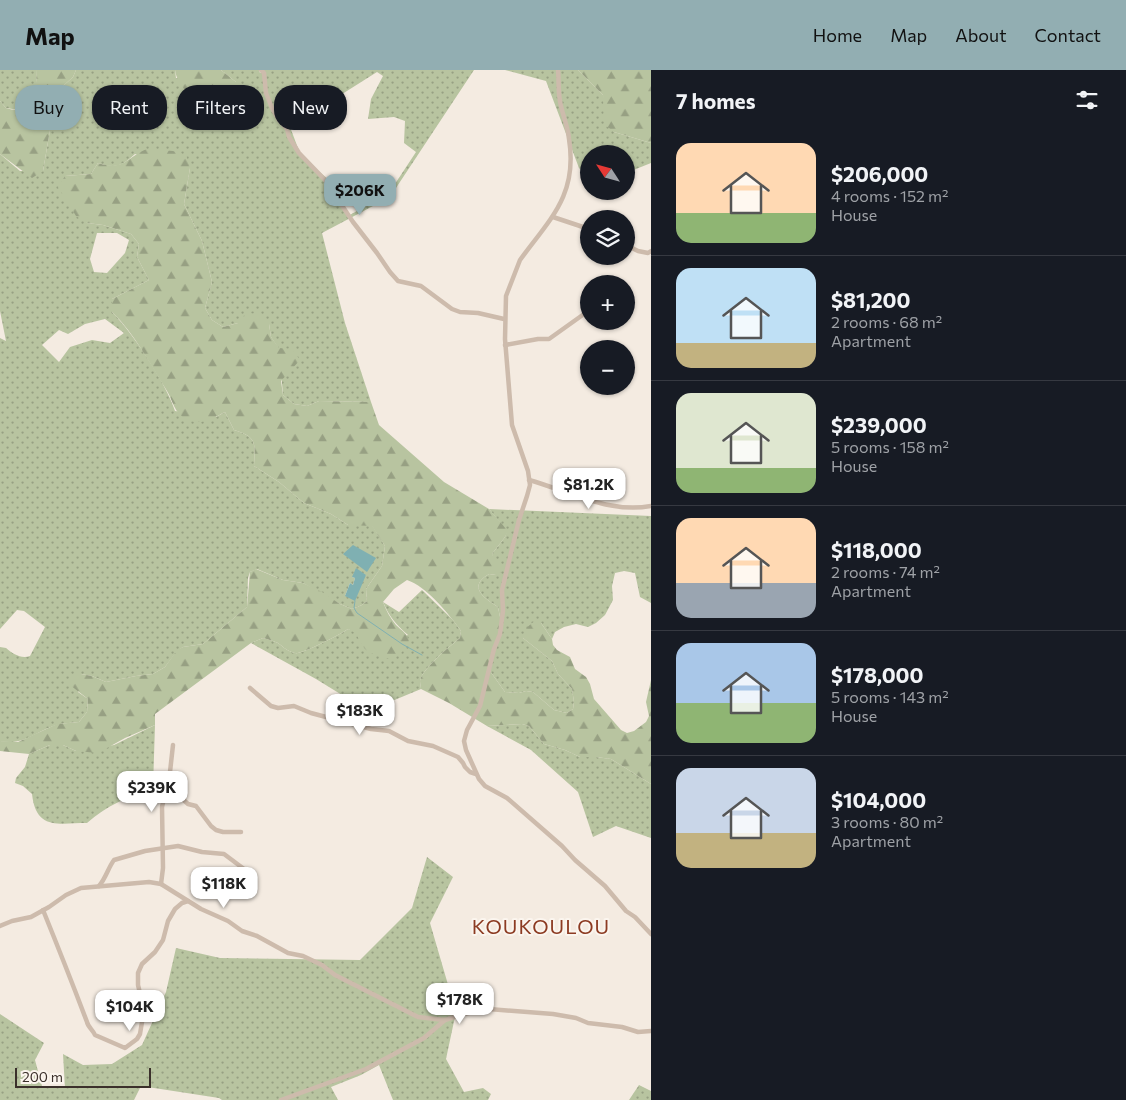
<!DOCTYPE html>
<meta charset="utf-8">
<style>
body{margin:0;font-family:Commissioner,sans-serif;background:#20242c;color:#f1f3f6;height:100vh;display:flex;flex-direction:column;font-size:19px;white-space:nowrap}
*{box-sizing:border-box;margin:0}
p{font-size:16px;color:#9ea1a6}
.icon{flex:none;width:28px;height:28px;fill:none;stroke:currentColor;stroke-width:2;stroke-linecap:round;stroke-linejoin:round}
.map{position:relative;flex:1;overflow:hidden}
.panel{display:flex;flex-direction:column;background:#171b24;width:475px}
.panel>*{flex:none}
.guide{position:absolute;left:15px;top:15px;width:475px;height:45px;display:flex;gap:10px}
.needle{width:32px;rotate:306deg}
.buttons{position:absolute;left:580px;top:75px;display:grid;gap:10px}
.buttons a{display:grid;place-items:center;width:55px;height:55px;border-radius:50%;background:#171b24;box-shadow:0 1px 4px #0004;font-size:25px}
.scale{position:absolute;left:15px;bottom:12px;width:136px;box-sizing:border-box;padding-left:5px;border:2px solid #3b302b;border-top:0;font-size:14px;line-height:18px;white-space:nowrap;color:#3b302b;-webkit-text-stroke:4px #fbf5ee;paint-order:stroke}
.price{position:absolute;translate:-50% -42px;padding:0 11px;border-radius:10px;background:#fff;color:#222;font-size:16px;line-height:32px;filter:drop-shadow(0 1px 2px #0008)}
.price::after{content:'';position:absolute;left:50%;top:30px;width:15px;height:11px;margin-left:-8px;background:inherit;clip-path:polygon(0 0,100% 0,50% 100%)}
.price.on{background:#92aeb2;color:#111}
ul{padding:0;list-style:none}
li{display:flex;align-items:center;gap:15px;height:125px;padding:0 25px}
li+li{border-top:1px solid #363941}
li span{display:grid;place-items:center;flex:none;width:140px;height:100px;border-radius:15px;color:#555}
li>.icon{margin-inline-start:auto}
span .icon{width:60px;height:60px;fill:#fffc;stroke-width:1}
li b{font-size:21px}
h2{display:flex;justify-content:space-between;align-items:center;height:60px;padding:0 25px;font-size:21px}
.chip{padding:0 18px;border-radius:20px;background:#171b24;box-shadow:0 1px 4px #0004;font-size:18px;line-height:45px}
.chip.on{background:#92aeb2;color:#111}
header{display:flex;align-items:center;gap:30px;box-sizing:border-box;height:70px;padding:0 25px;background:#92aeb2;color:#111}
header strong{font-size:24px}
nav{display:flex;gap:28px;margin-inline-start:auto;font-size:18px}
main{display:flex;flex:1;min-height:0}
.map>svg:first-child{display:block}
.grass{fill:url(#grass-dots);fill-rule:evenodd}
.forest{fill:url(#forest-firs)}
.water{fill:#7fb0b2}
.lines{fill:none;stroke-linecap:round;stroke-linejoin:round}
.stream{stroke:#7fb0b2;stroke-width:1}
.street{stroke:#cdbbac;stroke-width:4.5}
.labels{text-anchor:middle;dominant-baseline:central;stroke-width:4;stroke-linejoin:round;paint-order:stroke}
.quarter-label{font-size:20px;letter-spacing:1px;fill:#8c3b22;stroke:#fbf5ee}
</style>
<header>
<strong>Map</strong>
<nav><a>Home</a><a>Map</a><a>About</a><a>Contact</a></nav>
</header>
<main>
<div class="map">
<svg width="651" height="1030" viewBox="0 0 651 1030">
<defs>
<pattern id="grass-dots" width="8" height="8" patternUnits="userSpaceOnUse" patternTransform="scale(1.25)"><rect width="8" height="8" fill="#b8c4a0"/><path d="M2 2h.1M6 6h.1" fill="none" stroke="#97a083" stroke-width="1.8" stroke-linecap="round"/></pattern>
<pattern id="forest-firs" width="22" height="20" patternUnits="userSpaceOnUse" patternTransform="scale(1.25)"><rect width="22" height="20" fill="#b8c4a0"/><path d="M5 1l3.5 6h-7zM16 11l3.5 6h-7z" fill="#97a083"/></pattern>
</defs>
<rect width="100%" height="100%" fill="#f4ebe1"/>
<g class="grass">
<path d="M0,0H37L36,20L30,33L19,40L6,38L0,31Z"/>
<path d="M76,0H175L176,8L236,12L221,0H259L260,3L263,0H474L390,127L322,163L345,253L371,332L319,331L307,336L294,334L283,325L279,279L271,267L269,254L238,253L223,257L212,250L205,238L212,212L202,171L184,134L190,98L135,84C122,96 116,99 98,93L91,104L65,106L87,153L103,155L131,164L139,174L137,187L149,210L112,229V242C133,263 166,313 175,341L216,347L225,342L234,360C258,367 255,374 254,396L279,412L304,433L331,444L348,455H372L385,476L382,496L366,519L367,531L362,535L352,539L340,534L303,513L283,510L257,499L250,502L248,508L247,537L203,574L183,577L177,581L165,597L153,604L136,606L106,612L92,606L81,604L78,622L88,629L87,642L79,652C71,653 63,653 56,655C35,662 23,676 0,671V577L6,578C13,584 21,589 30,586L45,557L24,541L17,540L0,559V268L6,271L0,241V84L20,101H43L50,60L58,48L52,26L73,7ZM377,2L383,6L371,29L368,49L394,47L405,51L404,73L416,82L389,123L348,146L336,116L301,86L290,57ZM97,163H117L129,170L125,183L107,203L94,202L90,189ZM105,249L124,263L110,273L92,270L70,277L59,292L42,275L59,260L68,264L85,254ZM366,505L345,526L350,513L353,515L355,508L352,507Z"/>
<path d="M505,0H578L603,25L614,62L651,73V93L626,103V84H589V109L579,98L546,11Z"/>
<path d="M489,439L651,446V533L640,527L635,503L624,501L615,503L612,516L613,530L605,545L596,553L588,557L576,554L564,557L555,562L552,569L541,553L523,568L552,591L558,604L572,619L574,632L573,639L567,643L554,640L533,622L526,621L519,623L505,622L490,601L501,552L498,537C484,528 467,517 489,504L496,505L492,484L505,467L507,461Z"/>
<path d="M422,520L453,550L461,561L460,568C451,575 421,600 420,611C420,614 421,617 421,619L368,641L316,609L251,573L263,568C268,569 273,571 278,573C283,577 289,582 295,583C301,585 341,564 348,559L355,561L365,578L408,565C396,555 389,546 383,532L399,542Z"/>
<path d="M522,654L529,656L544,674L565,680L580,687H596L611,689L651,714V768L616,756L593,767L578,722L531,680L487,656Z"/>
<path d="M155,655L153,718C129,726 106,736 87,753C59,753 36,761 32,724L23,716L15,713L16,708L25,697L29,684L50,675H63L76,681L114,675Z"/>
<path d="M427,787L453,807L430,853L456,942L446,989L464,1022L483,1018L491,1024L488,1030H393L379,995L361,1005L331,1017L338,1030H222L219,1028L141,1016L134,1030H0V944L44,973L35,990L42,1016L65,1018L63,984L83,995L112,994L142,975L166,922L176,878L220,888L360,890L412,838Z"/>
<path d="M639,1015L651,1021V1030H629Z"/>
</g>
<g class="forest">
<path d="M37,0H76L73,7L52,26L58,48L50,60L43,101L32,108L0,84V31L6,38C9,39 14,40 18,40C36,38 36,13 37,0Z"/>
<path d="M175,0H221L236,12L233,25L220,33L207,36C193,29 177,16 175,0Z"/>
<path d="M578,0H651V73L614,62L604,54L603,25Z"/>
<path d="M147,79L173,81L186,85L190,98L184,134L202,171L212,212L205,238L212,250L223,257L238,253L246,243L260,244L269,254L271,267L279,278L292,279L300,290L281,311L283,325L294,334L307,336L319,331L371,332L379,355L444,412L489,439L508,461L505,467L492,484C495,491 500,494 501,502L496,505L489,504C467,517 484,528 498,537L501,552L490,601L505,622L519,623L526,621L533,622L554,640L567,643L573,639L574,632L572,619L558,604L552,591L523,568C524,559 528,556 535,551L541,553L552,569L553,575L557,580L570,587L575,599L586,607L590,614L594,629L621,660L627,663L634,661L646,652L649,646L646,632L651,610V714L611,689L596,687H580L565,680L544,674L529,656L522,654L487,656L449,633L421,619C421,617 420,614 420,611C421,600 451,575 460,568L461,561C450,545 426,516 407,510L394,519L383,532C386,540 390,548 396,555C402,561 407,563 409,571C402,584 395,593 379,586C374,584 369,583 365,579C358,570 359,563 348,559C341,564 301,585 295,583C289,582 283,577 278,573C273,571 268,569 263,568L251,573L155,644V655L125,668L98,683L76,681L63,675H50L29,684L0,681V671L18,672L57,654L79,652L87,642L88,629L70,615V606L81,604L92,606L106,612L136,606L153,604L165,597L177,580L183,577L203,574L247,537L250,502L256,499L283,510L303,513L322,522L340,534L352,539L362,535L367,531L366,519L382,496L385,476L372,456L348,455L331,444L304,433L279,412L254,396C255,374 258,367 234,360L225,342C212,349 200,356 186,349C174,343 173,331 167,321C150,294 135,264 112,242V229L149,210L137,187L139,174L131,164L103,155L87,153L76,146L58,117L65,106L91,104L98,93C125,101 125,88 147,79Z"/>
</g>
<g class="water">
<path d="M353,475L376,488L367,502L343,484Z"/>
<path d="M356,498L366,505L355,531L345,526L350,513L353,515L355,508L352,507Z"/>
</g>
<g class="lines">
<path class="stream" d="M355,531L354,538L357,543L402,574L422,585"/>
<g class="street">
<path d="M261,0L264,3L266,23L272,38L279,50L287,59L289,67L299,83L325,110L353,152L377,183L390,202L398,211L421,216L452,239L460,242L478,243L504,249"/>
<path d="M558,0C559,10 558,21 560,31C562,44 568,56 569,69C578,125 550,149 520,190L506,226L505,269L512,355L528,401L530,415L527,426L519,450L502,520L503,541L500,564L494,579L480,636L467,660L464,671L466,680L479,709L485,716L507,728L562,776L575,790L605,816L626,841L635,847L651,864"/>
<path d="M553,147L589,159"/>
<path d="M626,175L638,181L648,183L651,181"/>
<path d="M505,275L538,269H549L584,244H589"/>
<path d="M529,410C569,421 608,444 651,436"/>
<path d="M250,618L271,636L278,638L294,636L311,643L371,659L389,661L408,671L433,676L458,687L463,693L465,697L470,702L476,704"/>
<path d="M166,714L188,734L196,736L211,756L216,760L223,762H241"/>
<path d="M161,814L163,798L162,737L170,702L173,675"/>
<path d="M99,816C106,808 108,798 114,790L145,781L178,776L202,782L224,784L244,799"/>
<path d="M43,840C58,877 73,915 87,952C88,957 93,960 95,965L125,978L137,969L140,964L144,940L138,915V903L142,894L155,882L163,870L168,851L175,839L182,833L188,831"/>
<path d="M0,856L12,851L31,847L49,837L66,825L81,818L149,812L161,814L201,839L228,851L242,861L257,866L288,883L303,886L322,895L335,905L418,947L445,950"/>
<path d="M281,1030L366,999L424,968L445,950L463,944L489,939L553,944L576,948L588,953L622,957L638,962L651,961"/>
</g>
</g>
<g class="labels">
<g class="quarter-label">
<text x="541" y="856">KOUKOULOU</text>
</g>
</g>
</svg>
<div class="buttons">
<a><svg class="needle" viewBox="-14 -14 28 28"><path d="M0-13l5 13h-10z" fill="#e53935"/><path d="M0 13l5-13h-10z" fill="#9ea1a6"/></svg></a>
<a><svg class="icon" aria-label="layers" viewBox="0 0 24 24"><path d="M12 4l9 5-9 5-9-5zM3 14l9 5 9-5"/></svg></a>
<a>+</a>
<a>−</a>
</div>
<div class="scale">200 m</div>
<b class="price on" style="left:360px;top:146px">$206K</b>
<b class="price" style="left:589px;top:440px">$81.2K</b>
<b class="price" style="left:360px;top:666px">$183K</b>
<b class="price" style="left:152px;top:743px">$239K</b>
<b class="price" style="left:224px;top:839px">$118K</b>
<b class="price" style="left:460px;top:955px">$178K</b>
<b class="price" style="left:130px;top:962px">$104K</b>
<div class="guide">
<a class="chip on">Buy</a>
<a class="chip">Rent</a>
<a class="chip">Filters</a>
<a class="chip">New</a>
</div>
</div>
<section class="panel">
<h2>7 homes<svg class="icon" aria-label="filters" viewBox="0 0 24 24"><path d="M4 7h16M4 17h16"/><circle cx="9" cy="7" r="2"/><circle cx="15" cy="17" r="2"/></svg></h2>
<ul>
<li><span style="background:linear-gradient(#ffd9b3 70%,#8fb573 0)"><svg class="icon" aria-label="home" viewBox="0 0 24 24"><path d="M3 11l9-7 9 7M6 9v11h12V9"/></svg></span><div><b>$206,000</b><p>4 rooms · 152 m²</p><p>House</p></div></li>
<li><span style="background:linear-gradient(#bfe0f5 75%,#c2b280 0)"><svg class="icon" aria-label="home" viewBox="0 0 24 24"><path d="M3 11l9-7 9 7M6 9v11h12V9"/></svg></span><div><b>$81,200</b><p>2 rooms · 68 m²</p><p>Apartment</p></div></li>
<li><span style="background:linear-gradient(#dfe7d0 75%,#8fb573 0)"><svg class="icon" aria-label="home" viewBox="0 0 24 24"><path d="M3 11l9-7 9 7M6 9v11h12V9"/></svg></span><div><b>$239,000</b><p>5 rooms · 158 m²</p><p>House</p></div></li>
<li><span style="background:linear-gradient(#ffd9b3 65%,#9aa5b1 0)"><svg class="icon" aria-label="home" viewBox="0 0 24 24"><path d="M3 11l9-7 9 7M6 9v11h12V9"/></svg></span><div><b>$118,000</b><p>2 rooms · 74 m²</p><p>Apartment</p></div></li>
<li><span style="background:linear-gradient(#a9c7e8 60%,#8fb573 0)"><svg class="icon" aria-label="home" viewBox="0 0 24 24"><path d="M3 11l9-7 9 7M6 9v11h12V9"/></svg></span><div><b>$178,000</b><p>5 rooms · 143 m²</p><p>House</p></div></li>
<li><span style="background:linear-gradient(#c9d6e8 65%,#c2b280 0)"><svg class="icon" aria-label="home" viewBox="0 0 24 24"><path d="M3 11l9-7 9 7M6 9v11h12V9"/></svg></span><div><b>$104,000</b><p>3 rooms · 80 m²</p><p>Apartment</p></div></li>
</ul>
</section>
</main>
